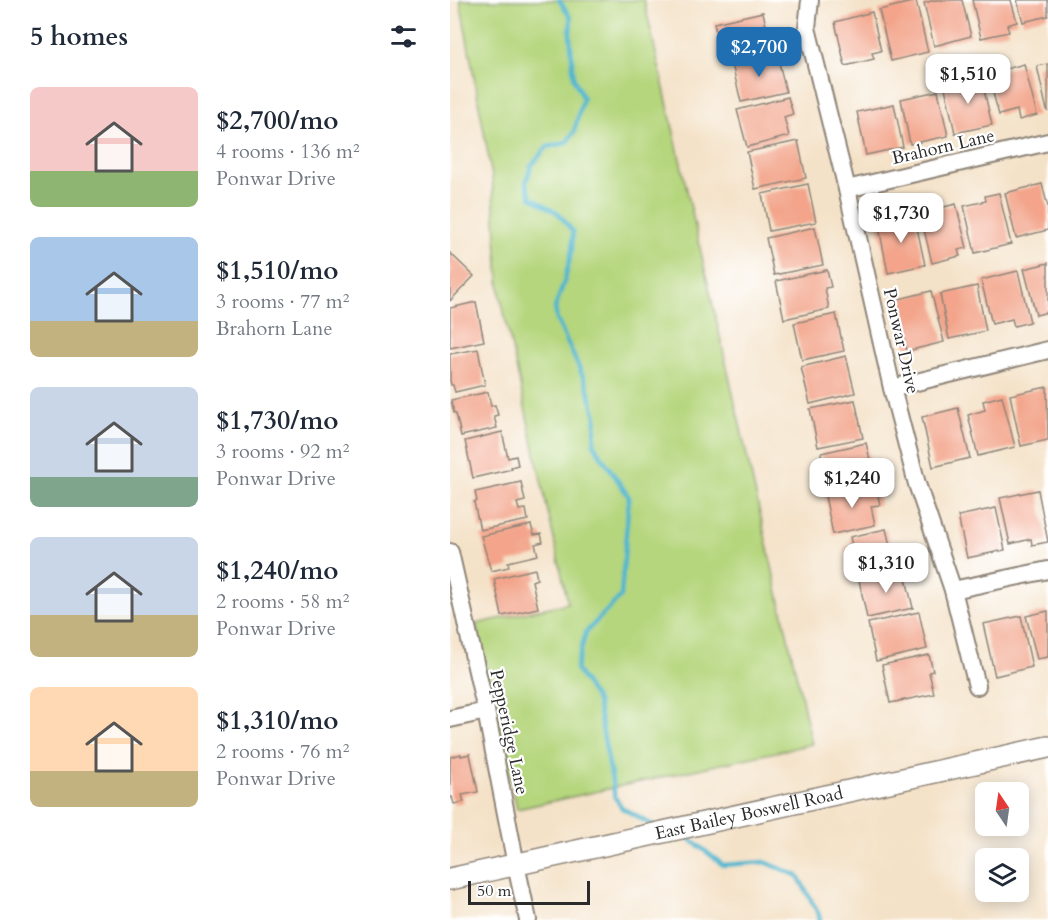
<!DOCTYPE html>
<meta charset="utf-8">
<style>
body{margin:0;font-family:Cardo,serif;background:#f6f6f7;color:#1f2937;height:100vh;display:flex;flex-direction:column;font-size:22px;white-space:nowrap}
*{box-sizing:border-box;margin:0}
p{font-size:20px;color:#747a83}
.icon{flex:none;width:33px;height:33px;fill:none;stroke:currentColor;stroke-width:2;stroke-linecap:round;stroke-linejoin:round}
.map{position:relative;flex:1;overflow:hidden}
.panel{display:flex;flex-direction:column;background:#fff;width:450px}
.panel>*{flex:none}
.needle{width:39px;rotate:347deg}
.tools{position:absolute;left:525px;top:782px;display:grid;gap:12px}
.tools a{display:grid;place-items:center;width:54px;height:54px;border-radius:9px;background:#fff;box-shadow:0 3px 15px #0003;font-size:30px}
.scale{position:absolute;left:18px;bottom:15px;width:122px;box-sizing:border-box;padding-left:6px;border:3px solid #2b2b2b;border-top:0;font-size:16px;line-height:21px;white-space:nowrap;color:#2b2b2b;-webkit-text-stroke:4px #fff;paint-order:stroke}
.price{position:absolute;translate:-50% -51px;padding:0 14px;border-radius:12px;background:#fff;color:#222;font-size:20px;line-height:39px;filter:drop-shadow(0 2px 3px #0008)}
.price::after{content:'';position:absolute;left:50%;top:36px;width:18px;height:14px;margin-left:-9px;background:inherit;clip-path:polygon(0 0,100% 0,50% 100%)}
.price.active{background:#1f6fb2;color:#fff}
ul{padding:0;list-style:none}
li{display:flex;align-items:center;gap:18px;height:150px;padding:0 30px}
li span{display:grid;place-items:center;flex:none;width:168px;height:120px;border-radius:9px;color:#555}
li>.icon{margin-inline-start:auto}
span .icon{width:72px;height:72px;fill:#fffc;stroke-width:1}
li b{font-size:26px}
h2{display:flex;justify-content:space-between;align-items:center;height:72px;padding:0 30px;font-size:26px}
main{display:flex;flex:1;min-height:0}
.map>svg:first-child{display:block}
.green{fill:#b5d67d;stroke:#708054;stroke-width:1.5}
.lines{fill:none;stroke-linecap:round;stroke-linejoin:round}
.stream{stroke:#4fb6cd;stroke-width:4.5}
.building{fill:#f3a48a}
.minor-casing{stroke:#90867a;stroke-width:20}
.tertiary-casing{stroke:#90867a;stroke-width:24}
.minor{stroke:#fff;stroke-width:16}
.tertiary{stroke:#fff;stroke-width:21}
.labels{text-anchor:middle;dominant-baseline:central;stroke-width:4.5;stroke-linejoin:round;paint-order:stroke}
.street-label{font-size:18px;fill:#2b2b2b;stroke:#fff}
</style>
<main>
<section class="panel">
<h2>5 homes<svg class="icon" aria-label="filters" viewBox="0 0 24 24"><path d="M4 7h16M4 17h16"/><circle cx="9" cy="7" r="2"/><circle cx="15" cy="17" r="2"/></svg></h2>
<ul>
<li><span style="background:linear-gradient(#f6c9c9 70%,#8fb573 0)"><svg class="icon" aria-label="home" viewBox="0 0 24 24"><path d="M3 11l9-7 9 7M6 9v11h12V9"/></svg></span><div><b>$2,700/mo</b><p>4 rooms · 136 m²</p><p>Ponwar Drive</p></div></li>
<li><span style="background:linear-gradient(#a9c7e8 70%,#c2b280 0)"><svg class="icon" aria-label="home" viewBox="0 0 24 24"><path d="M3 11l9-7 9 7M6 9v11h12V9"/></svg></span><div><b>$1,510/mo</b><p>3 rooms · 77 m²</p><p>Brahorn Lane</p></div></li>
<li><span style="background:linear-gradient(#c9d6e8 75%,#7fa58c 0)"><svg class="icon" aria-label="home" viewBox="0 0 24 24"><path d="M3 11l9-7 9 7M6 9v11h12V9"/></svg></span><div><b>$1,730/mo</b><p>3 rooms · 92 m²</p><p>Ponwar Drive</p></div></li>
<li><span style="background:linear-gradient(#c9d6e8 65%,#c2b280 0)"><svg class="icon" aria-label="home" viewBox="0 0 24 24"><path d="M3 11l9-7 9 7M6 9v11h12V9"/></svg></span><div><b>$1,240/mo</b><p>2 rooms · 58 m²</p><p>Ponwar Drive</p></div></li>
<li><span style="background:linear-gradient(#ffd9b3 70%,#c2b280 0)"><svg class="icon" aria-label="home" viewBox="0 0 24 24"><path d="M3 11l9-7 9 7M6 9v11h12V9"/></svg></span><div><b>$1,310/mo</b><p>2 rooms · 76 m²</p><p>Ponwar Drive</p></div></li>
</ul>
</section>
<div class="map">
<svg width="598" height="920" viewBox="0 0 598 920">
<rect width="100%" height="100%" fill="#fff"/>
<filter id="ink" filterUnits="userSpaceOnUse"><feTurbulence type="fractalNoise" baseFrequency=".0167" numOctaves="2"/><feDisplacementMap in="SourceGraphic" scale="12" xChannelSelector="R" yChannelSelector="G"/><feConvolveMatrix kernelMatrix="1 2 1 2 8 2 1 2 1" color-interpolation-filters="sRGB"/></filter>
<filter id="wash" filterUnits="userSpaceOnUse"><feTurbulence type="fractalNoise" baseFrequency=".008" numOctaves="4" result="noise"/><feDisplacementMap in="SourceGraphic" scale="24" xChannelSelector="R" yChannelSelector="G"/><feGaussianBlur stdDeviation="1.35" result="paint"/><feColorMatrix in="noise" values="0 0 0 0 0 0 0 0 0 0 0 0 0 0 0 0 0 1.4 0 .05"/><feComposite in="paint" operator="in"/></filter>
<g filter="url(#wash)">
<rect width="100%" height="100%" fill="#f4e2c8"/>
<path class="green" d="M10,0H194L362,744L67,809L26,624L118,603L50,294L42,176Z"/>
<g class="lines">
<g class="stream">
<path d="M109,0L121,18L120,35L124,79L133,98L124,132L116,143L97,147L81,166L76,183L81,197L109,214L123,232L122,250L115,279L105,308L107,320L137,385L146,417L144,443L147,450L179,497L171,596L136,632L126,669L147,701L165,797L172,808L204,826"/>
<path d="M235,835L273,865L315,862L348,876L369,915L370,920"/>
</g>
</g>
<g id="blocks">
<g class="building">
<path d="M485,0H512L521,36L484,46L474,3Z"/>
<path d="M522,0H561L567,22L557,25L559,32L531,38Z"/>
<path d="M567,0H598V16L573,22Z"/>
<path d="M466,1L478,52L441,61L429,10Z"/>
<path d="M313,12L321,49L272,60L264,23Z"/>
<path d="M422,12L431,51L422,53L424,59L395,66L385,22Z"/>
<path d="M327,54L336,92L291,102L282,64Z"/>
<path d="M574,64L587,115L569,120L567,110L549,115L538,74Z"/>
<path d="M598,64V111H597L587,66Z"/>
<path d="M521,77L522,83L532,81L542,125L505,133L494,83Z"/>
<path d="M488,91L498,136L460,144L451,99Z"/>
<path d="M338,97L343,114L334,117L339,136L297,147L287,110Z"/>
<path d="M444,104L453,147L416,155L407,112Z"/>
<path d="M348,141L356,178L305,189L297,152Z"/>
<path d="M358,184L366,222L319,231L312,194Z"/>
<path d="M592,184L598,207V230L566,238L555,193Z"/>
<path d="M549,193L561,244L525,253L514,206L536,201L535,196Z"/>
<path d="M506,204L517,248L508,250L510,256L482,263L470,213Z"/>
<path d="M464,214L475,265L438,273L428,222Z"/>
<path d="M365,227L373,265L324,275L316,238Z"/>
<path d="M0,253L24,276L0,301Z"/>
<path d="M598,263V312L586,315L574,269Z"/>
<path d="M377,270L381,287L375,288L379,309L334,319L326,281Z"/>
<path d="M568,271L580,322L564,326L562,319L542,324L531,280Z"/>
<path d="M527,286L536,331L499,339L490,294Z"/>
<path d="M481,291L494,342L457,351L445,300Z"/>
<path d="M26,302L34,341L0,348V308Z"/>
<path d="M386,314L394,351L352,360L344,323Z"/>
<path d="M28,349L35,385L5,392L3,385H1L0,380V354Z"/>
<path d="M396,356L405,393L360,404L351,367Z"/>
<path d="M597,387L598,440L571,446L560,395Z"/>
<path d="M38,392L41,406L45,405L48,415L44,416L47,428L11,436L6,413H4L1,400Z"/>
<path d="M552,396L565,447L528,456L518,415L535,410L533,401Z"/>
<path d="M405,400L413,438L368,447L360,409Z"/>
<path d="M508,408L520,458L483,467L472,417Z"/>
<path d="M52,432L58,458L66,456L68,465L61,467L62,469L23,478L15,441Z"/>
<path d="M416,443L421,464H418L422,481L373,492L367,463L372,462L371,453Z"/>
<path d="M71,482L75,501L67,503L69,510L76,509L78,520L30,530L24,502L27,501L25,492Z"/>
<path d="M426,486L430,505L421,506L425,525L383,534L375,496Z"/>
<path d="M588,490L598,542L582,545L581,539L560,544L550,498Z"/>
<path d="M546,508L555,550L517,558L508,516Z"/>
<path d="M81,525L84,535L91,534L93,542L85,544L88,555L58,562L59,567L41,571L31,536Z"/>
<path d="M436,529L445,566L401,576L395,548L402,546L400,537Z"/>
<path d="M85,569L87,579L82,581L88,608L52,616L44,579Z"/>
<path d="M454,570L463,608L417,618L409,580Z"/>
<path d="M598,611V657L587,659L576,616Z"/>
<path d="M469,612L477,649L426,661L418,623Z"/>
<path d="M571,616L582,667L545,676L533,624Z"/>
<path d="M479,655L483,671L479,672L484,694L440,703L432,665Z"/>
<path d="M11,754V756L20,754L28,792L12,795L14,802L4,804L2,797L0,798V757Z"/>
</g>
</g>
</g>
<g filter="url(#ink)">
<use href="#blocks" fill-opacity="0" stroke="#90867a" stroke-width="1.5"/>
<g class="lines">
<defs>
<g id="minor">
<path d="M360,0L357,28L397,189L442,388L467,484L503,590L527,686"/>
<path d="M397,189L598,142"/>
<path d="M442,388L598,350"/>
<path d="M0,552L36,711L66,865L78,920"/>
<path d="M503,590L598,570"/>
<path d="M0,719L36,711"/>
</g>
<g id="tertiary">
<path id="s1" d="M0,879L598,747"/>
</g>
</defs>
<use href="#minor" class="minor-casing"/>
<use href="#tertiary" class="tertiary-casing"/>
<use href="#minor" class="minor"/>
<use href="#tertiary" class="tertiary"/>
</g>
</g>
<g class="labels">
<g class="street-label">
<text transform="translate(493 147) rotate(-13)">Brahorn Lane</text>
<text transform="translate(451 341) rotate(77)">Ponwar Drive</text>
<text transform="translate(59 732) rotate(78)">Pepperidge Lane</text>
<text stroke="none"><textPath href="#s1" startOffset="306">East Bailey Boswell Road</textPath></text>
</g>
</g>
</svg>
<div class="tools">
<a><svg class="needle" viewBox="-14 -14 28 28"><path d="M0-13l5 13h-10z" fill="#e53935"/><path d="M0 13l5-13h-10z" fill="#747a83"/></svg></a>
<a><svg class="icon" aria-label="layers" viewBox="0 0 24 24"><path d="M12 4l9 5-9 5-9-5zM3 14l9 5 9-5"/></svg></a>
</div>
<div class="scale">50 m</div>
<b class="price active" style="left:309px;top:78px">$2,700</b>
<b class="price" style="left:518px;top:105px">$1,510</b>
<b class="price" style="left:451px;top:244px">$1,730</b>
<b class="price" style="left:402px;top:509px">$1,240</b>
<b class="price" style="left:436px;top:594px">$1,310</b>
</div>
</main>
